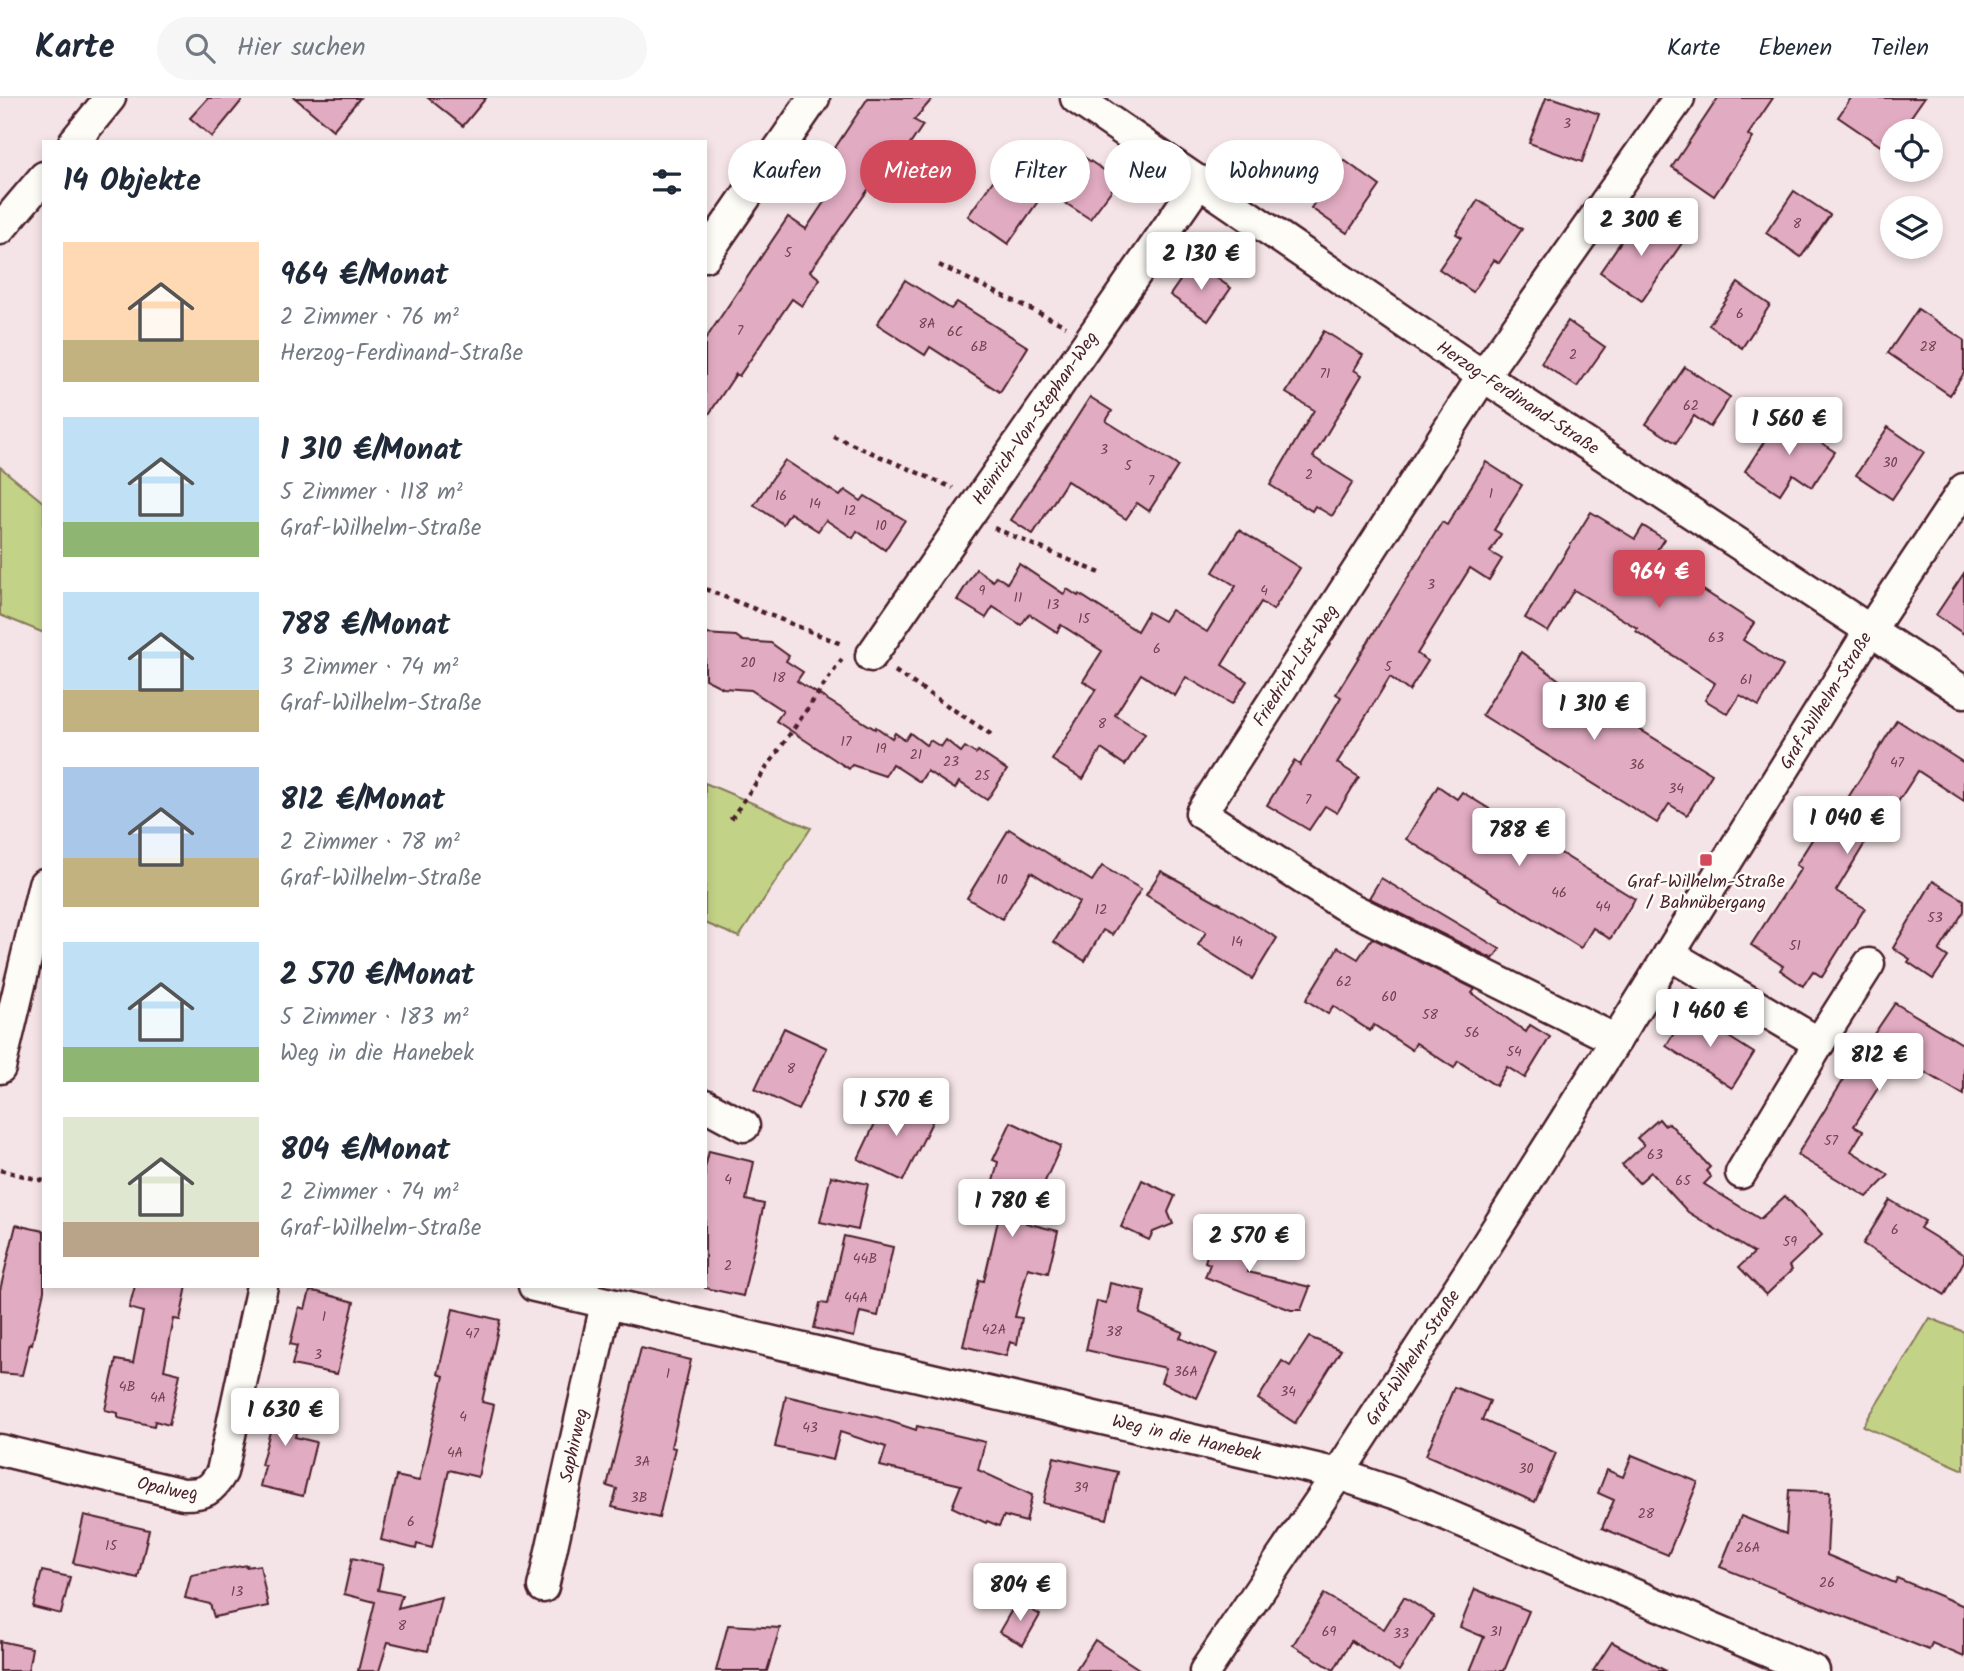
<!DOCTYPE html>
<html lang="de">
<meta charset="utf-8">
<style>
body{margin:0;font-family:Kalam,sans-serif;background:#f6f6f7;color:#1f2937;height:100vh;display:flex;flex-direction:column;font-size:26px;white-space:nowrap}
*{box-sizing:border-box;margin:0}
p{font-size:23px;color:#747a83}
.icon{flex:none;width:38px;height:38px;fill:none;stroke:currentColor;stroke-width:2;stroke-linecap:round;stroke-linejoin:round}
.map{position:relative;flex:1;overflow:hidden}
.sheet{position:absolute;left:42px;top:42px;width:665px;height:1148px;display:flex;flex-direction:column;background:#fff;border-radius:0px;box-shadow:0 4px 10px #0003}
.sheet>*{flex:none}
.banner{position:absolute;left:728px;top:42px;width:665px;height:63px;display:flex;gap:14px}
.controls{position:absolute;left:1880px;top:21px;display:grid;gap:14px}
.controls a{display:grid;place-items:center;width:63px;height:63px;border-radius:50%;background:#fff;box-shadow:0 4px 10px #0003;font-size:35px}
.price{position:absolute;translate:-50% -60px;padding:0 16px;border-radius:7px;background:#fff;color:#222;font-size:23px;line-height:46px;filter:drop-shadow(0 2px 4px #0008)}
.price::after{content:'';position:absolute;left:50%;top:42px;width:21px;height:16px;margin-left:-10px;background:inherit;clip-path:polygon(0 0,100% 0,50% 100%)}
.price.on{background:#d1495b;color:#fff}
ul{padding:0;list-style:none}
li{display:flex;align-items:center;gap:21px;height:175px;padding:0 21px}
li span{display:grid;place-items:center;flex:none;width:196px;height:140px;border-radius:0px;color:#555}
li>.icon{margin-inline-start:auto}
span .icon{width:84px;height:84px;fill:#fffc;stroke-width:1}
li b{font-size:30px}
h2{display:flex;justify-content:space-between;align-items:center;height:84px;padding:0 21px;font-size:30px}
.chip{padding:0 24px;border-radius:32px;background:#fff;box-shadow:0 4px 10px #0003;font-size:24px;line-height:63px}
.chip.on{background:#d1495b;color:#fff}
header{display:flex;align-items:center;gap:42px;box-sizing:border-box;height:98px;padding:0 35px;background:#fff;border-bottom:2px solid #e0e1e3}
header strong{font-size:33px}
nav{display:flex;gap:38px;margin-inline-start:auto;font-size:24px}
.search{width:490px;height:63px;background:#f6f6f7;display:flex;align-items:center;gap:18px;box-sizing:border-box;padding:0 24px;border-radius:38px;color:#747a83;font-size:26px}
.map>svg:first-child{display:block}
.green{fill:#c2d387;stroke:#867959;stroke-width:2}
.building{fill:#e1abc1;stroke:#4a1f2b;stroke-width:2}
.lines{fill:none;stroke-linecap:round;stroke-linejoin:round}
.street-casing{stroke:#4a1f2b;stroke-width:35}
.path{stroke:#4a1f2b;stroke-width:4.5;stroke-dasharray:5 5;stroke-linecap:butt}
.street{stroke:#fdfcf7;stroke-width:30}
.poi-dot{fill:#d1495b;stroke:#fdfcf7;stroke-width:2.5}
.labels{text-anchor:middle;dominant-baseline:central;stroke-width:5;stroke-linejoin:round;paint-order:stroke}
.number-label{font-size:14px;fill:#704250}
.street-label{font-size:18px;fill:#4a1f2b;stroke:#fdfcf7}
.poi-label{font-size:18px;fill:#4a1f2b;stroke:#fdfcf7}
</style>
<header>
<strong>Karte</strong>
<div class="search"><svg class="icon" aria-label="search" viewBox="0 0 24 24"><circle cx="10" cy="10" r="6"/><path d="M15 15l6 6"/></svg>Hier suchen</div>
<nav><a>Karte</a><a>Ebenen</a><a>Teilen</a></nav>
</header>
<div class="map">
<svg width="1964" height="1573" viewBox="0 0 1964 1573">
<rect width="100%" height="100%" fill="#f5e4e7"/>
<filter id="ink" filterUnits="userSpaceOnUse"><feTurbulence type="fractalNoise" baseFrequency=".0143" numOctaves="2"/><feDisplacementMap in="SourceGraphic" scale="14" xChannelSelector="R" yChannelSelector="G"/><feConvolveMatrix kernelMatrix="1 2 1 2 8 2 1 2 1" color-interpolation-filters="sRGB"/></filter>
<g filter="url(#ink)">
<g class="green">
<path d="M0,369L44,405V535L0,517Z"/>
<path d="M705,685L811,730L739,839L705,825Z"/>
<path d="M1930,1220L1964,1234V1372L1863,1328Z"/>
</g>
<g class="building">
<path d="M208,0H244L212,39L190,20Z"/>
<path d="M295,0H360L333,32Z"/>
<path d="M428,0H486L463,28Z"/>
<path d="M868,0H933L914,22L923,27L885,84L878,78L810,173L820,181L802,208L792,201L739,278L736,276L705,322V242L788,119L806,131L834,89L817,77Z"/>
<path d="M1546,0H1554L1599,16L1582,64L1529,45Z"/>
<path d="M1718,0H1773L1748,37L1753,40L1714,98L1672,69Z"/>
<path d="M1851,0H1924L1901,33H1892V47L1888,53L1838,19Z"/>
<path d="M1064,46L1119,82L1090,121L1036,86Z"/>
<path d="M1344,62L1380,88L1347,135L1311,110Z"/>
<path d="M1005,66L1046,92L1008,146L968,118Z"/>
<path d="M1794,93L1830,117L1801,159L1766,135Z"/>
<path d="M1478,102L1522,131L1499,165L1494,162L1473,194L1439,171L1461,139L1456,136Z"/>
<path d="M1640,116L1682,145L1642,203L1600,174Z"/>
<path d="M1193,164L1231,190L1208,223L1170,197Z"/>
<path d="M905,182L951,211L957,204L1028,249L1000,294L930,249L925,257L877,226Z"/>
<path d="M1738,185L1770,207L1742,250L1709,227Z"/>
<path d="M1918,211L1964,242V275L1950,297L1888,255Z"/>
<path d="M1568,223L1605,249L1577,289L1541,265Z"/>
<path d="M1324,233L1363,257L1354,272L1362,277L1313,359L1353,384L1332,418L1315,408L1312,413L1270,387L1314,312L1286,295Z"/>
<path d="M1685,269L1730,299L1710,329L1694,318L1676,345L1646,326Z"/>
<path d="M1090,299L1112,313L1106,323L1178,368L1149,413L1137,405L1126,421L1067,383L1033,436L1011,422Z"/>
<path d="M1781,318L1835,354L1812,389L1793,376L1780,396L1745,373Z"/>
<path d="M1888,329L1924,354L1892,401L1856,377Z"/>
<path d="M785,362L840,398L845,392L861,403L865,398L905,422L885,452L857,433L853,440L826,422L818,433L790,415L783,426L754,407Z"/>
<path d="M1486,364L1522,387L1494,432L1501,436L1490,454L1502,461L1489,482L1470,470L1417,556L1428,563L1409,593L1390,579L1337,665L1359,679L1337,715L1325,708L1309,732L1267,707L1294,663L1300,667L1341,599L1336,596L1442,424L1447,427Z"/>
<path d="M1591,414L1635,441L1643,428L1664,441L1647,468L1669,470L1754,525L1743,542L1783,568L1759,608L1740,597L1728,616L1705,602L1715,585L1636,533L1637,530L1574,492L1548,534L1525,520Z"/>
<path d="M1239,432L1300,470L1273,512L1261,504L1222,567L1247,583L1232,606L1186,579L1175,598L1141,576L1115,617L1145,636L1125,667L1101,651L1083,681L1052,662L1096,591L1083,583L1102,553L1061,527L1057,534L1029,516L1021,527L993,509L986,520L957,502L976,471L993,483L996,478L1007,485L1019,466L1064,496L1067,491L1078,498L1079,496L1137,533L1148,514L1164,523L1171,512L1207,534L1236,488L1213,474Z"/>
<path d="M1964,475V536L1936,517Z"/>
<path d="M705,536L736,538L743,543L771,545L789,558L786,563L803,574L797,583L875,631L876,629L892,640L895,635L905,642L910,635L926,647L930,642L941,649L946,642L961,654L965,649L976,656L978,653L1007,672L987,702L959,684L955,691L927,673L920,684L892,666L885,678L852,667L849,671L776,623L783,613L751,592L723,590L705,581Z"/>
<path d="M1521,554L1558,581L1712,676L1687,717L1669,706L1657,725L1482,617Z"/>
<path d="M1897,622L1964,665V703L1918,673L1896,707L1890,704L1836,793L1865,810L1822,879L1813,873L1803,888L1780,872L1783,868L1751,847L1801,770L1796,767L1827,718L1834,722Z"/>
<path d="M1438,688L1457,701L1462,694L1635,801L1610,841L1593,830L1581,850L1406,741Z"/>
<path d="M1009,731L1092,783L1102,768L1141,791L1112,837L1103,832L1085,863L1054,844L1079,804L1031,774L1002,821L967,800Z"/>
<path d="M1161,773L1223,807L1277,840L1252,881L1198,847L1206,834L1146,797Z"/>
<path d="M1381,780L1500,851L1493,861L1369,800Z"/>
<path d="M1933,783L1964,802V813L1939,853L1948,859L1933,881L1908,864L1910,861L1893,850Z"/>
<path d="M1372,840L1475,891L1472,895L1526,934L1530,927L1550,939L1525,980L1507,969L1496,988L1458,963L1454,970L1416,945L1412,952L1374,927L1370,933L1333,908L1328,916L1306,902L1338,849L1358,861Z"/>
<path d="M1895,905L1964,947V997L1911,966L1903,979L1890,971L1854,1028L1863,1033L1851,1053L1889,1077L1867,1099L1797,1057L1849,973Z"/>
<path d="M1688,913L1754,955L1732,990L1666,948Z"/>
<path d="M784,930L827,950L798,1012L755,991Z"/>
<path d="M888,998L934,1020L903,1083L858,1061Z"/>
<path d="M1659,1021L1664,1027L1669,1025L1710,1069L1706,1073L1711,1079L1704,1086L1760,1121L1785,1098L1822,1137L1789,1168L1792,1172L1766,1197L1739,1169L1754,1155L1688,1114L1651,1074L1639,1085L1622,1067L1644,1047L1637,1040Z"/>
<path d="M1011,1024L1061,1048L1026,1125L1058,1133L1048,1175L1028,1170L1015,1219L1022,1220L1017,1246L1010,1244L1006,1258L963,1248L979,1182L984,1183L999,1118L985,1115L998,1064L993,1062Z"/>
<path d="M709,1053L754,1064L746,1102L764,1106L743,1198L705,1190V1070Z"/>
<path d="M831,1078L868,1086L858,1132L820,1124Z"/>
<path d="M1142,1082L1175,1098L1168,1114L1173,1126L1153,1134L1149,1142L1121,1129Z"/>
<path d="M1890,1102L1925,1123L1920,1130L1964,1157V1163L1945,1197L1863,1146Z"/>
<path d="M16,1127L44,1133V1193L32,1246L30,1245L22,1277L0,1275V1192Z"/>
<path d="M1214,1134L1256,1146L1248,1174L1310,1189L1301,1212H1291L1205,1179L1210,1166L1205,1164Z"/>
<path d="M844,1138L893,1149L878,1218L860,1214L854,1239L814,1230L820,1205L828,1206Z"/>
<path d="M1110,1185L1145,1193L1140,1216L1183,1234L1180,1240L1217,1256L1197,1300L1161,1284L1166,1270L1086,1252L1097,1203L1106,1205Z"/>
<path d="M135,1188H187L180,1222L174,1221L164,1272L180,1276L169,1327L155,1323L154,1328L118,1320V1315L105,1312L116,1262L133,1265L143,1214L129,1210Z"/>
<path d="M310,1193L318,1194L354,1204L337,1276L292,1267L297,1248L290,1246L299,1209L305,1211Z"/>
<path d="M453,1211L500,1222L482,1304L494,1307L478,1379L449,1372L432,1450L417,1446L416,1451L381,1442L396,1378L419,1383L444,1278L438,1276Z"/>
<path d="M1309,1239L1341,1252L1295,1325L1258,1301L1282,1263L1290,1268Z"/>
<path d="M641,1250L691,1262L671,1349L675,1350L659,1420L612,1409L617,1391L607,1388Z"/>
<path d="M1454,1289L1490,1303L1482,1322L1556,1355L1535,1404L1426,1357Z"/>
<path d="M264,1298L303,1307L295,1339L316,1344L303,1398L260,1388L265,1368L261,1367L272,1326L258,1323Z"/>
<path d="M786,1298L877,1319L916,1332L917,1328L985,1344L978,1372L1032,1397L1026,1424L1004,1418L999,1428L987,1423L986,1425L952,1409L961,1387L880,1368L886,1349L840,1334L833,1362L775,1349Z"/>
<path d="M1632,1357L1698,1384L1668,1457L1602,1430L1614,1402L1598,1395L1607,1372L1623,1379Z"/>
<path d="M1054,1359L1118,1374L1107,1421L1043,1405Z"/>
<path d="M1789,1392L1830,1394L1827,1457L1895,1485L1897,1480L1964,1508V1559L1932,1545L1929,1552L1720,1469L1741,1418L1786,1436Z"/>
<path d="M84,1417L149,1432L138,1480L73,1465Z"/>
<path d="M352,1460L383,1467L378,1492L402,1497L398,1510L441,1499L428,1553L388,1544L379,1573H358L375,1504L344,1496Z"/>
<path d="M247,1467L246,1469L260,1467L268,1508L214,1519L210,1506L185,1500L191,1477Z"/>
<path d="M42,1473L70,1479L61,1516L33,1509Z"/>
<path d="M1475,1491L1529,1513L1504,1573H1470L1484,1539L1460,1529Z"/>
<path d="M1324,1496L1384,1531L1404,1499L1434,1518L1399,1573L1351,1543L1334,1572L1293,1547Z"/>
<path d="M1017,1503L1040,1517L1023,1547L999,1534Z"/>
<path d="M728,1527L780,1530L767,1573H716Z"/>
<path d="M1095,1542L1142,1573H1075Z"/>
<path d="M0,1543L32,1550L28,1573H0Z"/>
<path d="M1612,1544L1666,1573H1593Z"/>
</g>
<g class="lines">
<defs>
<g id="street">
<path id="s1" d="M1076,0L1483,278L1964,594"/>
<path d="M74,44L110,0"/>
<path d="M0,131L44,79"/>
<path d="M705,158L814,0"/>
<path id="s2" d="M871,558L1200,83"/>
<path d="M1669,856L1819,945L1741,1075"/>
<path id="s3" d="M1616,942L1342,806L1201,715L1483,278L1679,0"/>
<path d="M1819,945L1869,866"/>
<path d="M0,970L44,786"/>
<path d="M705,1007L744,1028"/>
<path id="s4" d="M534,1188L1338,1376L1400,1397L1814,1573"/>
<path id="s5" d="M0,1352L183,1396C205,1396 211,1393 222,1374L262,1188"/>
<path id="s6" d="M543,1489L606,1206"/>
<path id="s7" d="M1205,1573L1338,1376L1468,1176L1616,942L1869,534L1964,391"/>
</g>
</defs>
<use href="#street" class="street-casing"/>
<g class="path">
<path d="M939,167L1066,228"/>
<path d="M833,338L953,390"/>
<path d="M994,430L1100,475"/>
<path d="M705,491L844,547"/>
<path d="M895,573L995,639"/>
<path d="M731,721L842,561"/>
<path d="M0,1072L44,1083"/>
</g>
<use href="#street" class="street"/>
</g>
</g>
<rect class="poi-dot" x="1699" y="755" width="14" height="14" rx="3.5"/>
<g class="labels">
<g class="number-label">
<text x="1567" y="26">3</text>
<text x="1797" y="126">8</text>
<text x="788" y="155">5</text>
<text x="1740" y="216">6</text>
<text x="927" y="226">8A</text>
<text x="740" y="233">7</text>
<text x="955" y="234">6C</text>
<text x="979" y="249">6B</text>
<text x="1928" y="249">28</text>
<text x="1573" y="257">2</text>
<text x="1325" y="276">71</text>
<text x="1691" y="308">62</text>
<text x="1104" y="352">3</text>
<text x="1890" y="365">30</text>
<text x="1128" y="368">5</text>
<text x="1309" y="377">2</text>
<text x="1151" y="383">7</text>
<text x="1491" y="396">1</text>
<text x="781" y="398">16</text>
<text x="815" y="406">14</text>
<text x="850" y="413">12</text>
<text x="881" y="428">10</text>
<text x="1431" y="487">3</text>
<text x="982" y="493">9</text>
<text x="1264" y="493">4</text>
<text x="1018" y="500">11</text>
<text x="1053" y="507">13</text>
<text x="1084" y="521">15</text>
<text x="1716" y="540">63</text>
<text x="1157" y="551">6</text>
<text x="748" y="565">20</text>
<text x="1388" y="569">5</text>
<text x="779" y="580">18</text>
<text x="1746" y="582">61</text>
<text x="1102" y="626">8</text>
<text x="846" y="644">17</text>
<text x="881" y="651">19</text>
<text x="916" y="657">21</text>
<text x="951" y="664">23</text>
<text x="1897" y="665">47</text>
<text x="1637" y="667">36</text>
<text x="982" y="678">25</text>
<text x="1676" y="691">34</text>
<text x="1308" y="702">7</text>
<text x="1002" y="782">10</text>
<text x="1559" y="795">46</text>
<text x="1603" y="809">44</text>
<text x="1101" y="812">12</text>
<text x="1935" y="820">53</text>
<text x="1237" y="844">14</text>
<text x="1795" y="848">51</text>
<text x="1344" y="884">62</text>
<text x="1389" y="899">60</text>
<text x="1430" y="917">58</text>
<text x="1472" y="935">56</text>
<text x="1514" y="954">54</text>
<text x="791" y="971">8</text>
<text x="1831" y="1043">57</text>
<text x="1655" y="1057">63</text>
<text x="728" y="1082">4</text>
<text x="1683" y="1083">65</text>
<text x="1895" y="1132">6</text>
<text x="1790" y="1144">59</text>
<text x="865" y="1161">44B</text>
<text x="728" y="1168">2</text>
<text x="856" y="1200">44A</text>
<text x="324" y="1219">1</text>
<text x="994" y="1232">42A</text>
<text x="1114" y="1234">38</text>
<text x="472" y="1236">47</text>
<text x="318" y="1257">3</text>
<text x="1186" y="1274">36A</text>
<text x="668" y="1276">1</text>
<text x="127" y="1289">4B</text>
<text x="1288" y="1294">34</text>
<text x="158" y="1300">4A</text>
<text x="463" y="1319">4</text>
<text x="810" y="1330">43</text>
<text x="455" y="1355">4A</text>
<text x="642" y="1364">3A</text>
<text x="1526" y="1371">30</text>
<text x="1081" y="1390">39</text>
<text x="639" y="1400">3B</text>
<text x="1646" y="1416">28</text>
<text x="411" y="1424">6</text>
<text x="111" y="1448">15</text>
<text x="1748" y="1450">26A</text>
<text x="1827" y="1485">26</text>
<text x="237" y="1494">13</text>
<text x="402" y="1528">8</text>
<text x="1329" y="1534">69</text>
<text x="1496" y="1534">31</text>
<text x="1401" y="1536">33</text>
</g>
<g class="street-label">
<text stroke="none"><textPath href="#s1" startOffset="534">Herzog-Ferdinand-Straße</textPath></text>
<text stroke="none"><textPath href="#s2" startOffset="289">Heinrich-Von-Stephan-Weg</textPath></text>
<text stroke="none"><textPath href="#s3" startOffset="649">Friedrich-List-Weg</textPath></text>
<text stroke="none"><textPath href="#s7" startOffset="1152">Graf-Wilhelm-Straße</textPath></text>
<text stroke="none"><textPath href="#s7" startOffset="376">Graf-Wilhelm-Straße</textPath></text>
<text stroke="none"><textPath href="#s4" startOffset="670">Weg in die Hanebek</textPath></text>
<text stroke="none"><textPath href="#s6" startOffset="145">Saphirweg</textPath></text>
<text stroke="none"><textPath href="#s5" startOffset="172">Opalweg</textPath></text>
</g>
<g class="poi-label">
<text x="1706" y="784">Graf-Wilhelm-Straße<tspan x="1706" dy="21">/ Bahnübergang</tspan></text>
</g>
</g>
</svg>
<div class="controls">
<a><svg class="icon" aria-label="locate" viewBox="0 0 24 24"><circle cx="12" cy="12" r="6"/><path d="M12 2v4M12 18v4M2 12h4M18 12h4"/></svg></a>
<a><svg class="icon" aria-label="layers" viewBox="0 0 24 24"><path d="M12 4l9 5-9 5-9-5zM3 14l9 5 9-5"/></svg></a>
</div>
<b class="price" style="left:1641px;top:160px">2 300 €</b>
<b class="price" style="left:1201px;top:194px">2 130 €</b>
<b class="price" style="left:1789px;top:359px">1 560 €</b>
<b class="price on" style="left:1659px;top:512px">964 €</b>
<b class="price" style="left:1594px;top:644px">1 310 €</b>
<b class="price" style="left:1847px;top:758px">1 040 €</b>
<b class="price" style="left:1519px;top:770px">788 €</b>
<b class="price" style="left:1710px;top:951px">1 460 €</b>
<b class="price" style="left:1879px;top:995px">812 €</b>
<b class="price" style="left:896px;top:1040px">1 570 €</b>
<b class="price" style="left:1012px;top:1141px">1 780 €</b>
<b class="price" style="left:1249px;top:1176px">2 570 €</b>
<b class="price" style="left:285px;top:1350px">1 630 €</b>
<b class="price" style="left:1020px;top:1525px">804 €</b>
<div class="banner">
<a class="chip">Kaufen</a>
<a class="chip on">Mieten</a>
<a class="chip">Filter</a>
<a class="chip">Neu</a>
<a class="chip">Wohnung</a>
</div>
<section class="sheet">
<h2>14 Objekte<svg class="icon" aria-label="filters" viewBox="0 0 24 24"><path d="M4 7h16M4 17h16"/><circle cx="9" cy="7" r="2"/><circle cx="15" cy="17" r="2"/></svg></h2>
<ul>
<li><span style="background:linear-gradient(#ffd9b3 70%,#c2b280 0)"><svg class="icon" aria-label="home" viewBox="0 0 24 24"><path d="M3 11l9-7 9 7M6 9v11h12V9"/></svg></span><div><b>964 €/Monat</b><p>2 Zimmer · 76 m²</p><p>Herzog-Ferdinand-Straße</p></div></li>
<li><span style="background:linear-gradient(#bfe0f5 75%,#8fb573 0)"><svg class="icon" aria-label="home" viewBox="0 0 24 24"><path d="M3 11l9-7 9 7M6 9v11h12V9"/></svg></span><div><b>1 310 €/Monat</b><p>5 Zimmer · 118 m²</p><p>Graf-Wilhelm-Straße</p></div></li>
<li><span style="background:linear-gradient(#bfe0f5 70%,#c2b280 0)"><svg class="icon" aria-label="home" viewBox="0 0 24 24"><path d="M3 11l9-7 9 7M6 9v11h12V9"/></svg></span><div><b>788 €/Monat</b><p>3 Zimmer · 74 m²</p><p>Graf-Wilhelm-Straße</p></div></li>
<li><span style="background:linear-gradient(#a9c7e8 65%,#c2b280 0)"><svg class="icon" aria-label="home" viewBox="0 0 24 24"><path d="M3 11l9-7 9 7M6 9v11h12V9"/></svg></span><div><b>812 €/Monat</b><p>2 Zimmer · 78 m²</p><p>Graf-Wilhelm-Straße</p></div></li>
<li><span style="background:linear-gradient(#bfe0f5 75%,#8fb573 0)"><svg class="icon" aria-label="home" viewBox="0 0 24 24"><path d="M3 11l9-7 9 7M6 9v11h12V9"/></svg></span><div><b>2 570 €/Monat</b><p>5 Zimmer · 183 m²</p><p>Weg in die Hanebek</p></div></li>
<li><span style="background:linear-gradient(#dfe7d0 75%,#b9a48a 0)"><svg class="icon" aria-label="home" viewBox="0 0 24 24"><path d="M3 11l9-7 9 7M6 9v11h12V9"/></svg></span><div><b>804 €/Monat</b><p>2 Zimmer · 74 m²</p><p>Graf-Wilhelm-Straße</p></div></li>
</ul>
</section>
</div>
